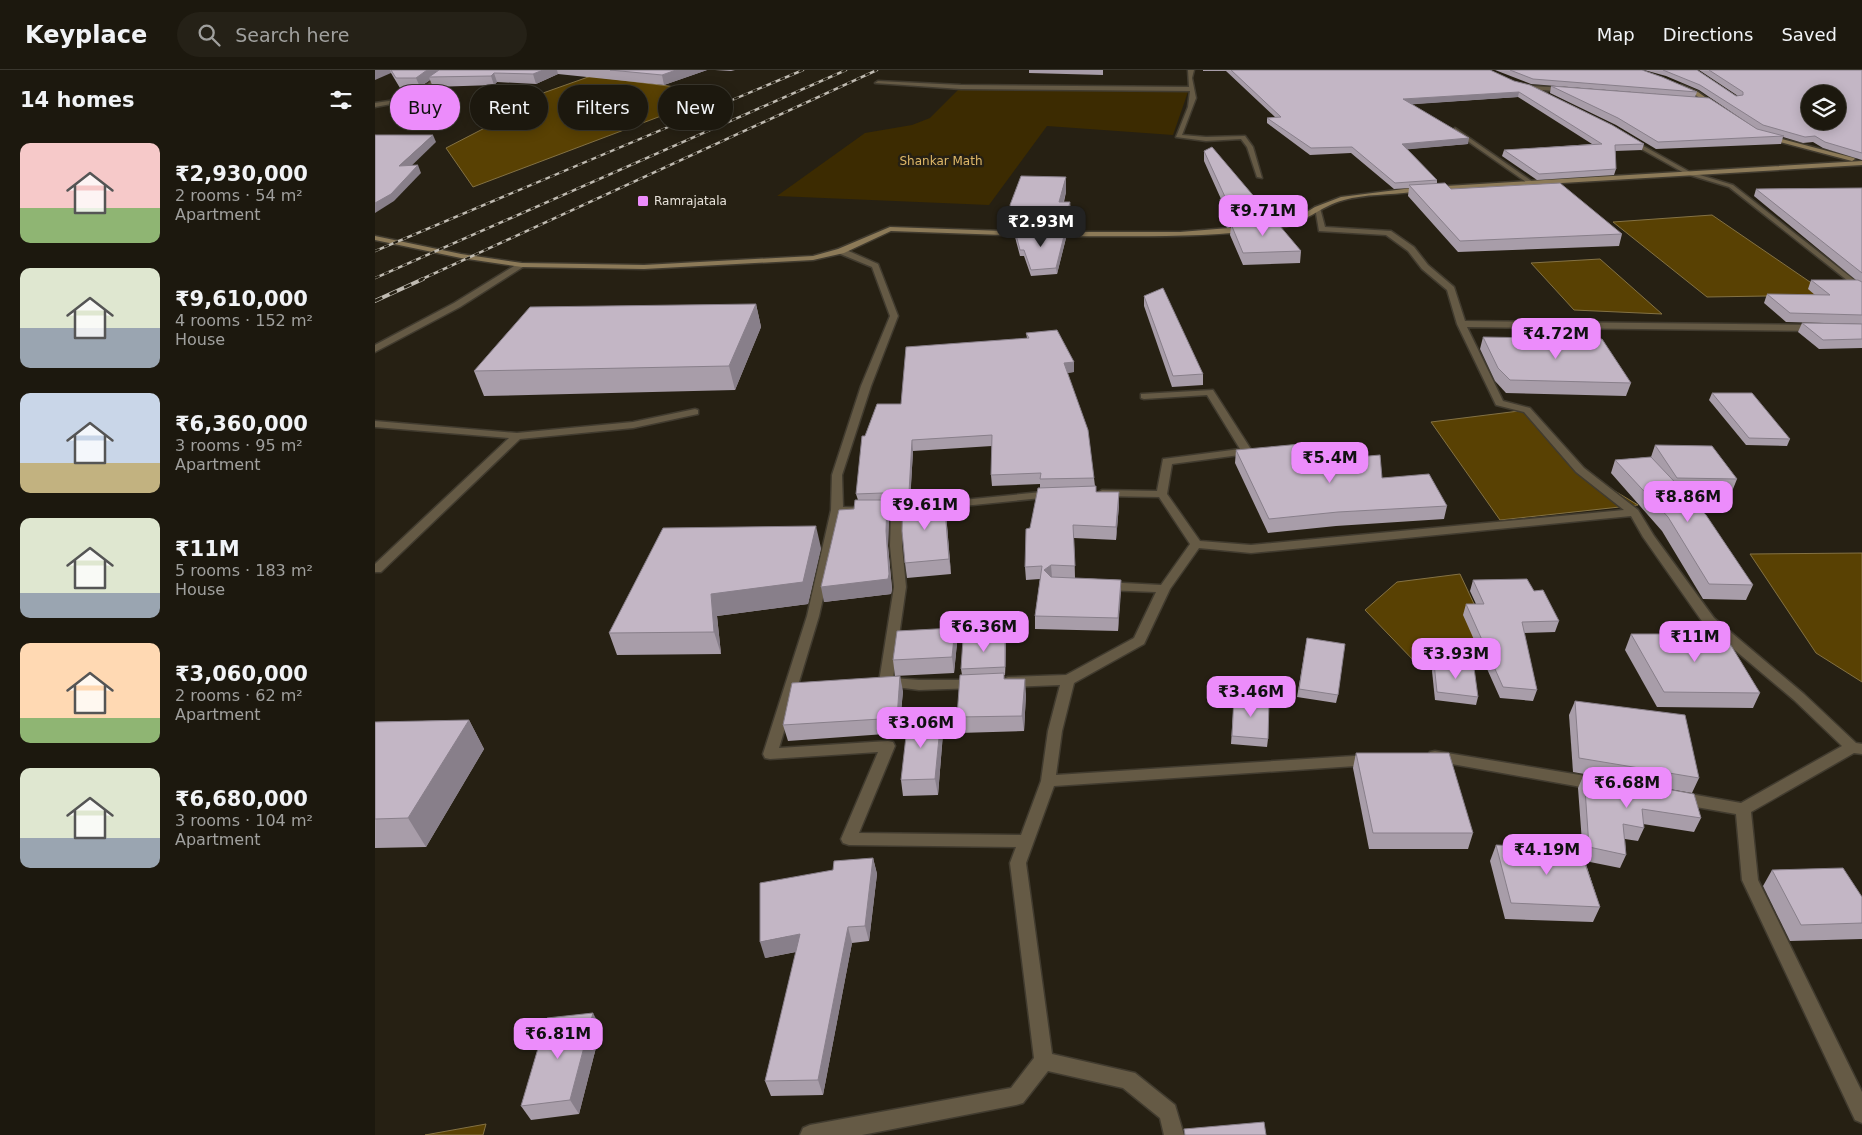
<!DOCTYPE html>
<meta charset="utf-8">
<style>
body{margin:0;font-family:"DejaVu Sans",sans-serif;background:#252117;color:#f1f3f6;height:100vh;display:flex;flex-direction:column;font-size:19px;white-space:nowrap}
*{box-sizing:border-box;margin:0}
p{font-size:16px;color:#a0a09e}
.icon{flex:none;width:28px;height:28px;fill:none;stroke:currentColor;stroke-width:2;stroke-linecap:round;stroke-linejoin:round}
.map{position:relative;flex:1;overflow:hidden}
.details{display:flex;flex-direction:column;background:#1c180e;width:375px}
.details>*{flex:none}
.guide{position:absolute;left:15px;top:15px;width:475px;height:45px;display:flex;gap:10px}
.controls{position:absolute;left:1426px;top:15px;display:grid;gap:10px}
.controls a{display:grid;place-items:center;width:45px;height:45px;border-radius:50%;background:#1c180e;box-shadow:0 2px 12px #0003,0 0 0 1px #3a372e;font-size:25px}
.price{position:absolute;translate:-50% -42px;padding:0 11px;border-radius:10px;background:#ec8cfb;color:#111;font-size:16px;line-height:32px;filter:drop-shadow(0 1px 2px #0008)}
.price::after{content:'';position:absolute;left:50%;top:30px;width:15px;height:11px;margin-left:-8px;background:inherit;clip-path:polygon(0 0,100% 0,50% 100%)}
.price.on{background:#222;color:#fff}
ul{padding:0;list-style:none}
li{display:flex;align-items:center;gap:15px;height:125px;padding:0 20px}
li span{display:grid;place-items:center;flex:none;width:140px;height:100px;border-radius:10px;color:#555}
li>.icon{margin-inline-start:auto}
span .icon{width:60px;height:60px;fill:#fffc;stroke-width:1}
li b{font-size:21px}
h2{display:flex;justify-content:space-between;align-items:center;height:60px;padding:0 20px;font-size:21px}
.tag{padding:0 18px;border-radius:22px;background:#1c180e;box-shadow:0 2px 12px #0003,0 0 0 1px #3a372e;font-size:18px;line-height:45px}
.tag.on{background:#ec8cfb;color:#111}
header{display:flex;align-items:center;gap:30px;box-sizing:border-box;height:70px;padding:0 25px;background:#1c180e;border-bottom:1px solid #3a372e}
header strong{font-size:24px}
nav{display:flex;gap:28px;margin-inline-start:auto;font-size:18px}
.search{width:350px;height:45px;background:#252117;display:flex;align-items:center;gap:12px;box-sizing:border-box;padding:0 18px;border-radius:28px;color:#a0a09e;font-size:19px}
main{display:flex;flex:1;min-height:0}
.map>svg:first-child{display:block}
.green{fill:#3c2b01}
.water{fill:#594103;stroke:#847244}
.lines{fill:none;stroke-linecap:round;stroke-linejoin:round}
.street-casing{stroke:#413b2f;stroke-width:3}
.secondary-casing{stroke:#413b2f;stroke-width:3}
.street{fill:#655a45;fill-rule:evenodd}
.secondary{fill:#8c7a58;fill-rule:evenodd}
.rail-far1-casing{stroke:#bfbab1;stroke-width:2.5}
.rail-casing{stroke:#bfbab1;stroke-width:4}
.rail-far1{stroke:#262013;stroke-width:2;stroke-dasharray:5;stroke-linecap:butt}
.rail{stroke:#262013;stroke-width:2.5;stroke-dasharray:8;stroke-linecap:butt}
.wall{fill:#a89da9}
.shaded-wall{fill:#887f8a}
.building{fill:#c3b6c5;stroke:#887f8a;fill-rule:evenodd}
.poi-dot{fill:#ec8cfb;stroke:#262013;stroke-width:2}
.labels{text-anchor:middle;dominant-baseline:central;stroke-width:5;stroke-linejoin:round;paint-order:stroke}
.far-park-label{font-size:12px;fill:#e0b969;stroke:#262013}
.far-poi-label{font-size:12px;fill:#e8e3db;stroke:#262013;text-anchor:start}
</style>
<header>
<strong>Keyplace</strong>
<div class="search"><svg class="icon" aria-label="search" viewBox="0 0 24 24"><circle cx="10" cy="10" r="6"/><path d="M15 15l6 6"/></svg>Search here</div>
<nav><a>Map</a><a>Directions</a><a>Saved</a></nav>
</header>
<main>
<section class="details">
<h2>14 homes<svg class="icon" aria-label="filters" viewBox="0 0 24 24"><path d="M4 7h16M4 17h16"/><circle cx="9" cy="7" r="2"/><circle cx="15" cy="17" r="2"/></svg></h2>
<ul>
<li><span style="background:linear-gradient(#f6c9c9 65%,#8fb573 0)"><svg class="icon" aria-label="home" viewBox="0 0 24 24"><path d="M3 11l9-7 9 7M6 9v11h12V9"/></svg></span><div><b>₹2,930,000</b><p>2 rooms · 54 m²</p><p>Apartment</p></div></li>
<li><span style="background:linear-gradient(#dfe7d0 60%,#9aa5b1 0)"><svg class="icon" aria-label="home" viewBox="0 0 24 24"><path d="M3 11l9-7 9 7M6 9v11h12V9"/></svg></span><div><b>₹9,610,000</b><p>4 rooms · 152 m²</p><p>House</p></div></li>
<li><span style="background:linear-gradient(#c9d6e8 70%,#c2b280 0)"><svg class="icon" aria-label="home" viewBox="0 0 24 24"><path d="M3 11l9-7 9 7M6 9v11h12V9"/></svg></span><div><b>₹6,360,000</b><p>3 rooms · 95 m²</p><p>Apartment</p></div></li>
<li><span style="background:linear-gradient(#dfe7d0 75%,#9aa5b1 0)"><svg class="icon" aria-label="home" viewBox="0 0 24 24"><path d="M3 11l9-7 9 7M6 9v11h12V9"/></svg></span><div><b>₹11M</b><p>5 rooms · 183 m²</p><p>House</p></div></li>
<li><span style="background:linear-gradient(#ffd9b3 75%,#8fb573 0)"><svg class="icon" aria-label="home" viewBox="0 0 24 24"><path d="M3 11l9-7 9 7M6 9v11h12V9"/></svg></span><div><b>₹3,060,000</b><p>2 rooms · 62 m²</p><p>Apartment</p></div></li>
<li><span style="background:linear-gradient(#dfe7d0 70%,#9aa5b1 0)"><svg class="icon" aria-label="home" viewBox="0 0 24 24"><path d="M3 11l9-7 9 7M6 9v11h12V9"/></svg></span><div><b>₹6,680,000</b><p>3 rooms · 104 m²</p><p>Apartment</p></div></li>
</ul>
</section>
<div class="map">
<svg width="1487" height="1065" viewBox="0 0 1487 1065">
<rect width="100%" height="100%" fill="#262013"/>
<path class="green" d="M586,17L814,19L798,65L672,56L614,135L402,126L490,63L537,55L555,48Z"/>
<g class="water">
<path d="M216,6L347,23L98,117L71,78L131,47L120,40Z"/>
<path d="M1337,145L1454,225L1332,227L1238,152Z"/>
<path d="M1225,189L1287,244L1199,240L1156,193Z"/>
<path d="M1152,340L1205,400L1263,435L1125,450L1056,352Z"/>
<path d="M1487,483V612L1441,583L1375,484Z"/>
<path d="M1085,504L1123,585L1041,593L990,540L1022,512Z"/>
<path d="M111,1054L108,1065H50Z"/>
</g>
<g class="lines">
<defs>
<g id="street">
<path d="M71,0H77L38,30L0,37V33L34,28Z"/>
<path d="M813,0H819L817,8L821,28L807,65L831,67L870,66L878,77L887,108L882,107L872,77L866,69L831,71L801,67L813,37L815,21L586,19L500,13L503,11L586,15L814,17Z"/>
<path d="M1156,16L1192,18L1195,20L1192,22L1167,20L1172,23L1169,25L1154,19Z"/>
<path d="M1080,58L1158,112V114H1154L1078,61Z"/>
<path d="M1254,68L1315,102L1358,115L1487,216V222L1354,117L1311,104L1252,71Z"/>
<path d="M940,137L945,138L950,157L1016,161L1039,177L1053,195L1079,217L1090,251L1442,255L1446,258L1442,261L1092,257L1128,331L1155,338L1209,398L1263,440L1279,466L1339,548L1429,624L1481,673L1487,674V684L1479,683L1376,742L1383,810L1487,1022V1053L1480,1050L1367,810L1361,744L1304,734L1299,732L1296,728L1299,724L1304,722L1366,733L1467,676L1419,630L1329,554L1268,467L1256,446L876,483L824,478L795,519L769,574L699,613L687,661L681,705L995,685L1000,686L1002,690L1000,694L995,695L679,716L651,793L677,984L760,1003L800,1035L809,1065H789L785,1048L748,1018L673,1001L648,1033L641,1035L487,1065H425L428,1058L435,1055L636,1018L659,988L635,793L641,777L474,775L468,773L466,769L503,682L395,689L390,688L388,684L432,546L456,440L457,405L486,316L515,246L497,197L463,183V179H469L503,194L523,246L496,316L467,405L468,437L507,438L677,421L682,424L677,427L528,442L527,476L531,517L518,608L544,610H606L608,613L606,616L601,618L544,620L506,615L504,612L519,517L515,476L516,443H467L444,546L404,678L513,671L518,672L520,676L484,763L646,765L666,711L673,661L685,615L633,617L628,615L626,612L628,609L633,607L691,605L759,568L781,522L729,520L723,516L729,512L786,515L815,474L784,427L727,426L722,423L727,420L782,421L788,389L865,379L832,325L769,329L766,328V324L838,320L877,381L872,384L797,394L792,424L825,471L876,475L1249,440L1201,402L1149,342L1121,335L1082,254L1072,220L1047,199L1033,181L1011,165L944,161Z"/>
<path d="M144,193L151,195L85,237L0,282V275L79,233Z"/>
<path d="M320,339L323,340V344L258,358L145,369L6,502H0V494L134,368L0,357V351L142,363L258,352Z"/>
<path d="M1060,681L1223,708L1228,710L1231,714L1228,718L1223,720L1060,691L1055,690L1053,686L1055,682Z"/>
</g>
<g id="secondary">
<path d="M1306,15L1323,22L1344,37L1339,38L1319,24L1304,18Z"/>
<path d="M1392,65L1479,88L1480,89L1477,91L1390,68Z"/>
<path d="M1487,91V95L1037,122C1015,125 990,124 969,130C945,136 928,155 903,158C828,169 751,166 675,166L671,164L675,162H805L904,154L920,149L940,137L966,127L1037,118Z"/>
<path d="M515,157L655,162L659,164L655,166L516,161L469,183L438,190L269,199L147,197L86,188L0,170V166L86,184L147,193L269,195L438,186L463,179Z"/>
</g>
</defs>
<use href="#street" class="street-casing"/>
<use href="#secondary" class="secondary-casing"/>
<use href="#street" class="street"/>
<use href="#secondary" class="secondary"/>
<defs>
<g id="rail-far1">
<path d="M0,181L428,0"/>
<path d="M0,208L471,0"/>
<path d="M45,210L502,0"/>
</g>
<path id="rail" d="M0,231L48,209"/>
</defs>
<use href="#rail-far1" class="rail-far1-casing"/>
<use href="#rail" class="rail-casing"/>
<use href="#rail-far1" class="rail-far1"/>
<use href="#rail" class="rail"/>
</g>
<g class="wall">
<path d="M0,0H332L289,15L183,4L161,14L122,12L119,15L58,17L55,10L45,17L25,18L16,3Z"/>
<path d="M340,0H360L356,1Z"/>
<path d="M654,0H728V5L654,3Z"/>
<path d="M828,0H1115L1269,74L1267,80L1240,81L1241,99L1239,105L1162,110L1127,86L1129,80L1217,74L1143,27L1037,34L1093,74L1032,79L1062,110V114L1076,119L1247,164L1244,176L1083,182L1033,126L1034,118L1019,119L976,83L935,85L892,53V48L900,47L851,1H828Z"/>
<path d="M1120,0H1267L1322,22L1320,27L1383,60L1324,20L1291,6L1269,0H1322L1361,26H1363L1324,0H1487V90L1448,78L1438,72L1428,73L1408,67L1406,74L1281,79L1241,55L1175,23L1176,16L1307,26L1156,14Z"/>
<path d="M829,81L893,150L926,181L925,193L868,195L855,165L856,157L852,158L844,139L845,129H846L829,91Z"/>
<path d="M1487,118V254L1411,252L1389,233L1392,224L1440,225L1433,219L1436,210H1481L1379,126L1381,119Z"/>
<path d="M691,122L689,132H695L696,148L692,161L638,159L636,151L635,135Z"/>
<path d="M640,161L690,162L691,168L682,204L656,206L649,186H645L640,167Z"/>
<path d="M769,226L828,304V315L797,317L769,236Z"/>
<path d="M381,234L386,257L360,320L109,326L99,301Z"/>
<path d="M1427,253L1487,254V278L1444,279L1423,262Z"/>
<path d="M651,263L699,292V302L692,303L719,408L720,416L721,422L744,435L741,470L699,468L700,508L746,510L743,561L660,559V546L665,509L651,510L650,497L655,458L665,418V414L617,416L616,405L617,376L538,381L535,431L571,443L576,504L532,508L530,493L528,434H512L514,445L513,476L517,519L516,524L449,532L483,430L481,424L490,366L526,334L652,268Z"/>
<path d="M1108,267L1256,313L1251,326L1131,323L1120,311L1105,279Z"/>
<path d="M1337,323L1415,369L1412,376L1371,375L1334,330Z"/>
<path d="M1280,375L1362,409L1356,424L1310,423L1378,515L1371,530L1328,529L1287,461L1236,403L1240,390L1276,387Z"/>
<path d="M861,380L937,391L1072,436L1069,449L961,456L893,463L860,393Z"/>
<path d="M446,478L433,534L342,546L346,584L242,585L234,563Z"/>
<path d="M1098,510L1159,521L1184,551L1180,562L1149,563L1162,620L1158,631L1125,628L1088,545L1091,534H1101L1095,521Z"/>
<path d="M1256,564L1385,623L1378,638L1282,637L1250,580Z"/>
<path d="M932,568L963,625L961,633L922,627Z"/>
<path d="M582,573L579,603L520,606L518,590Z"/>
<path d="M631,574L630,605H629V609L651,624L649,661L584,663L582,647L587,605L586,599Z"/>
<path d="M1059,593L1103,627L1101,635L1060,630L1057,601Z"/>
<path d="M528,621L524,663L413,671L408,655Z"/>
<path d="M859,627L893,669L892,677L856,674Z"/>
<path d="M1200,631L1324,708L1317,723L1198,702L1194,645Z"/>
<path d="M566,647L568,663L563,725L528,726L526,710Z"/>
<path d="M94,650L109,679L51,777L0,778V652Z"/>
<path d="M981,683L1098,763L1093,779H994L978,698Z"/>
<path d="M1209,704L1326,748L1319,762L1268,754L1269,758L1263,771L1250,769L1251,785L1245,798L1210,791L1225,837L1218,852L1130,849L1115,791L1121,775L1208,786L1203,718Z"/>
<path d="M498,788L502,804L494,871L477,873L448,1025L396,1026L390,1011L421,882L390,888Z"/>
<path d="M1397,800L1487,827V869L1415,871L1388,816Z"/>
<path d="M226,958L204,1044L156,1050L146,1036Z"/>
</g>
<g class="shaded-wall">
<path d="M0,0H15L16,3L0,10Z"/>
<path d="M52,0H68L54,7L55,10L45,17L41,8Z"/>
<path d="M168,0H182L183,4L161,14L158,4Z"/>
<path d="M301,0H332L289,15L287,5Z"/>
<path d="M119,3L122,12L119,15L116,6Z"/>
<path d="M1144,22L1143,27L1028,35V29Z"/>
<path d="M58,65L61,72L28,104L24,96Z"/>
<path d="M1094,68L1093,74L1026,80L1027,74Z"/>
<path d="M43,95L46,103L19,131L0,143V133Z"/>
<path d="M691,107V122L685,144L684,132Z"/>
<path d="M695,132L696,148L692,161V144Z"/>
<path d="M893,143L892,154H856V157L852,158L853,147Z"/>
<path d="M690,162L691,168L682,204L681,198Z"/>
<path d="M381,234L386,257L360,320L354,296Z"/>
<path d="M699,292V302L689,303V293Z"/>
<path d="M537,370L538,381L535,433L534,422Z"/>
<path d="M744,422V435L741,470V457Z"/>
<path d="M569,428L571,443L576,504L574,489Z"/>
<path d="M512,430L514,445L513,476L517,519L516,524L449,532L446,517L511,461Z"/>
<path d="M441,456L446,478L433,534L342,546L346,584L339,562L336,524Z"/>
<path d="M676,495L677,508L669,500Z"/>
<path d="M746,510V523L743,561V548Z"/>
<path d="M580,558L582,573L579,603L577,587Z"/>
<path d="M630,567L631,574L630,605Z"/>
<path d="M525,606L528,621L524,663L522,648Z"/>
<path d="M650,609L651,624L649,661L647,646Z"/>
<path d="M566,647L568,663L563,725L560,709Z"/>
<path d="M94,650L109,679L51,777L33,748Z"/>
<path d="M498,788L502,804L494,871L490,856Z"/>
<path d="M473,857L477,873L448,1025L443,1010Z"/>
<path d="M425,864L430,880L390,888L385,872Z"/>
<path d="M218,943L226,958L204,1044L195,1030Z"/>
</g>
<g class="building">
<path d="M16,0H52L41,8H21Z"/>
<path d="M64,0H168L158,4L119,3L116,6L54,7Z"/>
<path d="M235,0H301L287,5Z"/>
<path d="M856,0H1115L1139,11L1155,15L1237,55L1269,74L1240,75L1241,99L1164,104L1129,80L1227,74L1144,22L1028,29L1094,68L1027,74L1062,110L1020,113L977,77L936,78L892,48L906,47Z"/>
<path d="M1135,0H1267L1287,7L1322,22L1158,9Z"/>
<path d="M1288,0H1322L1361,26L1368,25V22L1334,0H1487V83L1450,72L1440,66L1430,67L1388,55L1325,15ZM1435,24H1462V51H1435Z"/>
<path d="M1176,16L1334,28L1382,59L1409,66L1283,72L1243,48Z"/>
<path d="M0,65H58L24,96L43,95L16,124L0,133Z"/>
<path d="M837,77L893,143L853,147L845,129H851L829,81Z"/>
<path d="M646,106L691,107L684,132H695L692,144L637,143L635,135Z"/>
<path d="M1070,113L1076,119L1185,113L1247,164L1085,171L1034,115Z"/>
<path d="M1487,118V203L1381,119Z"/>
<path d="M899,149L926,181L868,183L856,154Z"/>
<path d="M640,161L690,162L681,198L656,200L649,180H645Z"/>
<path d="M1436,210H1483L1487,212V245L1415,243L1392,224L1455,225Z"/>
<path d="M788,218L828,304L798,306L769,226Z"/>
<path d="M381,234L354,296L99,301L155,237Z"/>
<path d="M1427,253L1487,254V269L1448,270Z"/>
<path d="M682,260L699,292L689,293L713,360L719,408L665,409L666,403L616,405L617,365L537,370L534,422L481,424L487,366H490L502,334H526L531,277L654,268L651,263Z"/>
<path d="M1108,267L1227,269L1256,313L1135,310L1123,298Z"/>
<path d="M1337,323H1377L1415,369L1374,368Z"/>
<path d="M926,374L937,391L1005,385L1007,408L1054,404L1072,436L963,442L894,449L861,380Z"/>
<path d="M1280,375L1337,376L1362,409L1302,408Z"/>
<path d="M1276,387L1331,445L1378,515L1334,514L1293,447L1240,390Z"/>
<path d="M721,416V422H744L741,457L698,455L700,496L676,495L669,500L676,507L746,510L743,548L660,546L667,496L650,497L651,459L655,458L663,418Z"/>
<path d="M569,428L574,489L530,493L527,461L528,429H533L532,432Z"/>
<path d="M480,430H512L511,461L514,504L513,509L446,517L464,440L479,439Z"/>
<path d="M441,456L428,512L336,524L339,562L234,563L288,458Z"/>
<path d="M1152,509L1159,521L1168,520L1184,551L1147,552L1162,620L1128,617L1091,534H1109L1098,510Z"/>
<path d="M580,558L577,587L518,590L522,561Z"/>
<path d="M1256,564H1349L1385,623L1289,622Z"/>
<path d="M630,567V597L586,599L588,569Z"/>
<path d="M932,568L970,574L963,625L924,619Z"/>
<path d="M1059,593L1099,598L1103,627L1062,622Z"/>
<path d="M629,603V609H650L647,646L582,647L585,605Z"/>
<path d="M525,606L522,648L408,655L417,613Z"/>
<path d="M859,627L894,631L893,669L857,666Z"/>
<path d="M1200,631L1310,645L1324,708L1204,688Z"/>
<path d="M566,647L560,709L526,710L533,649Z"/>
<path d="M94,650L33,748L0,749V652Z"/>
<path d="M981,683H1074L1098,763H998Z"/>
<path d="M1209,704L1319,724L1326,748L1267,739L1269,758L1248,754L1251,785L1214,777Z"/>
<path d="M1121,775L1205,779L1225,837L1136,833Z"/>
<path d="M498,788L490,856L473,857L443,1010L390,1011L425,864L385,872V813L458,800L459,791Z"/>
<path d="M1468,798L1487,827V853L1426,855L1397,800Z"/>
<path d="M218,943L195,1030L146,1036L172,948Z"/>
<path d="M889,1052L891,1065H810L809,1059Z"/>
</g>
<rect class="poi-dot" x="262" y="125" width="12" height="12" rx="2.5"/>
<g class="labels">
<g class="far-park-label">
<text x="566" y="91">Shankar Math</text>
</g>
<g class="far-poi-label">
<text x="279" y="131">Ramrajatala</text>
</g>
</g>
</svg>
<div class="controls">
<a><svg class="icon" aria-label="layers" viewBox="0 0 24 24"><path d="M12 4l9 5-9 5-9-5zM3 14l9 5 9-5"/></svg></a>
</div>
<b class="price" style="left:888px;top:167px">₹9.71M</b>
<b class="price on" style="left:666px;top:178px">₹2.93M</b>
<b class="price" style="left:1181px;top:290px">₹4.72M</b>
<b class="price" style="left:955px;top:414px">₹5.4M</b>
<b class="price" style="left:1313px;top:453px">₹8.86M</b>
<b class="price" style="left:550px;top:461px">₹9.61M</b>
<b class="price" style="left:609px;top:583px">₹6.36M</b>
<b class="price" style="left:1320px;top:593px">₹11M</b>
<b class="price" style="left:1081px;top:610px">₹3.93M</b>
<b class="price" style="left:876px;top:648px">₹3.46M</b>
<b class="price" style="left:546px;top:679px">₹3.06M</b>
<b class="price" style="left:1252px;top:739px">₹6.68M</b>
<b class="price" style="left:1172px;top:806px">₹4.19M</b>
<b class="price" style="left:183px;top:990px">₹6.81M</b>
<div class="guide">
<a class="tag on">Buy</a>
<a class="tag">Rent</a>
<a class="tag">Filters</a>
<a class="tag">New</a>
</div>
</div>
</main>
